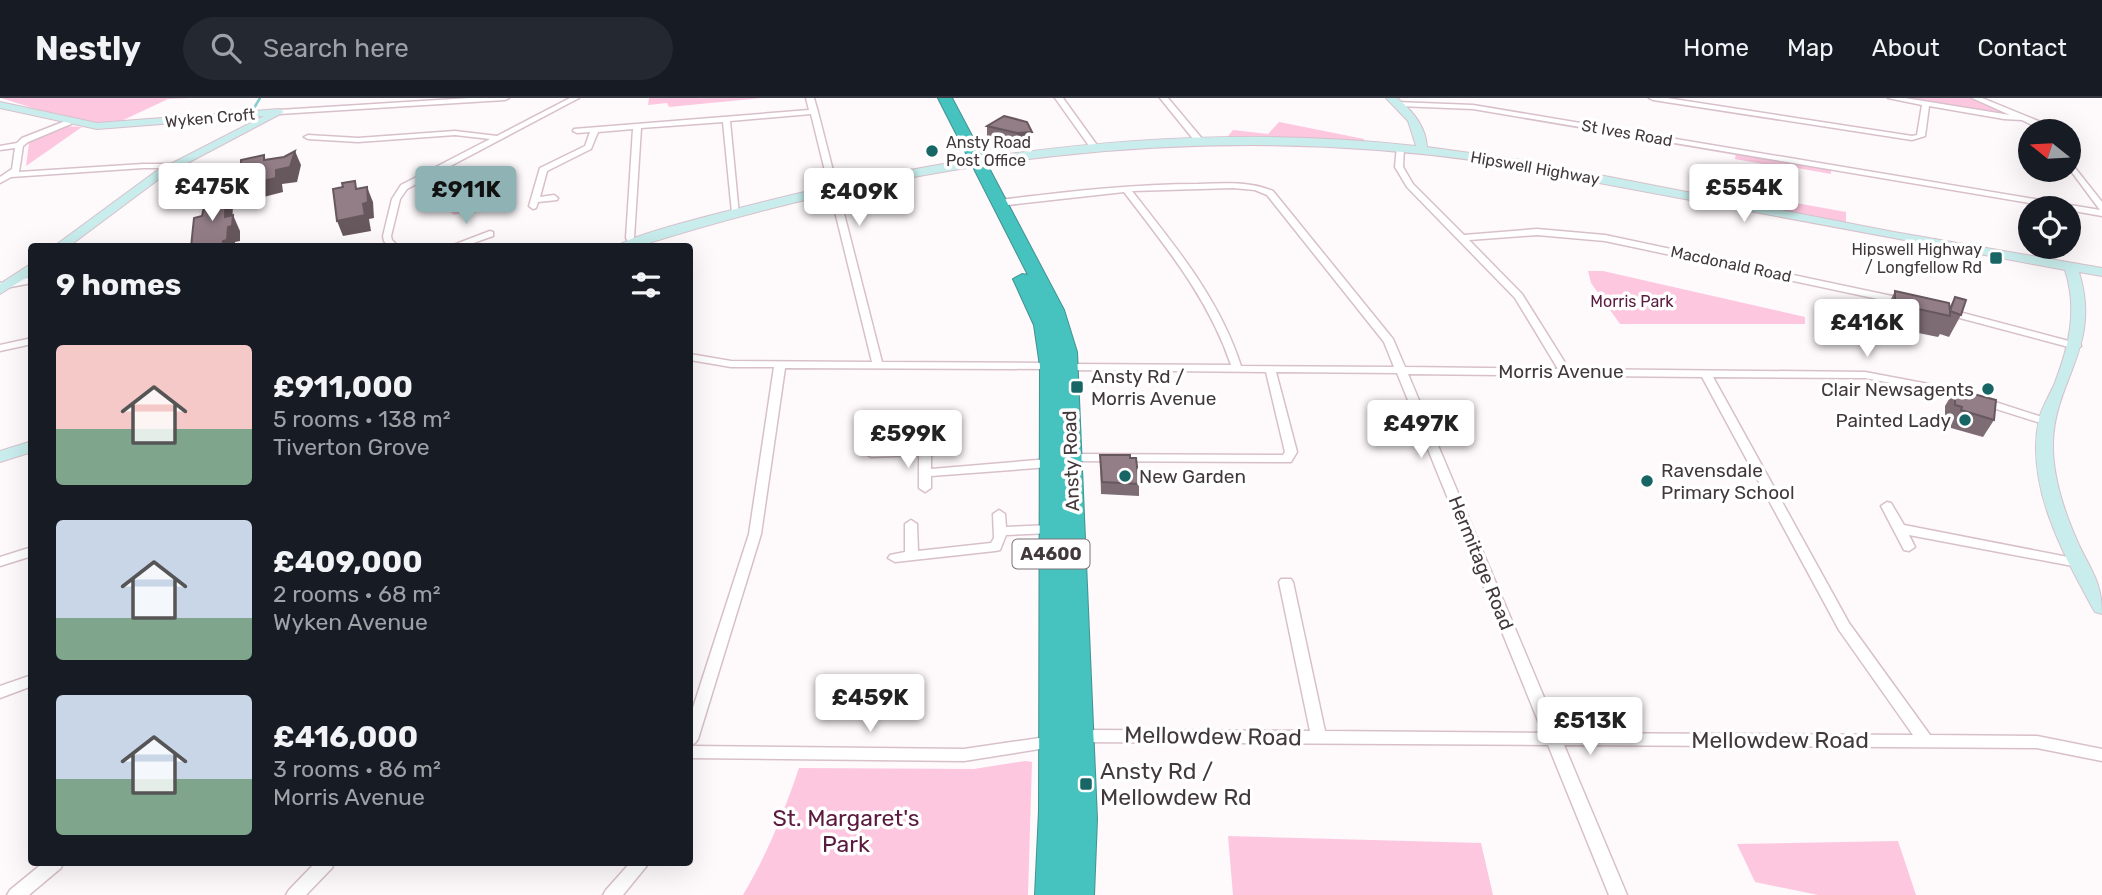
<!DOCTYPE html>
<meta charset="utf-8">
<style>
body{margin:0;font-family:Rubik,sans-serif;background:#242831;color:#f1f3f6;height:100vh;display:flex;flex-direction:column;font-size:26px;white-space:nowrap}
*{box-sizing:border-box;margin:0}
p{font-size:23px;color:#9ea1a6}
.icon{flex:none;width:38px;height:38px;fill:none;stroke:currentColor;stroke-width:2;stroke-linecap:round;stroke-linejoin:round}
.map{position:relative;flex:1;overflow:hidden}
.side{position:absolute;left:28px;top:145px;width:665px;height:623px;display:flex;flex-direction:column;background:#171b24;border-radius:7px;box-shadow:0 7px 28px #0002}
.side>*{flex:none}
.needle{width:46px;rotate:288deg}
.buttons{position:absolute;left:2018px;top:21px;display:grid;gap:14px}
.buttons a{display:grid;place-items:center;width:63px;height:63px;border-radius:50%;background:#171b24;box-shadow:0 7px 28px #0002;font-size:35px}
.price{position:absolute;translate:-50% -60px;padding:0 16px;border-radius:7px;background:#fff;color:#222;font-size:23px;line-height:46px;filter:drop-shadow(0 2px 4px #0008)}
.price::after{content:'';position:absolute;left:50%;top:42px;width:21px;height:16px;margin-left:-10px;background:inherit;clip-path:polygon(0 0,100% 0,50% 100%)}
.price.active{background:#8fb3b4;color:#111}
ul{padding:0;list-style:none}
li{display:flex;align-items:center;gap:21px;height:175px;padding:0 28px}
li span{display:grid;place-items:center;flex:none;width:196px;height:140px;border-radius:7px;color:#555}
li>.icon{margin-inline-start:auto}
span .icon{width:84px;height:84px;fill:#fffc;stroke-width:1}
li b{font-size:30px}
h2{display:flex;justify-content:space-between;align-items:center;height:84px;padding:0 28px;font-size:30px}
header{display:flex;align-items:center;gap:42px;box-sizing:border-box;height:98px;padding:0 35px;background:#171b24;border-bottom:2px solid #363941}
header strong{font-size:33px}
nav{display:flex;gap:38px;margin-inline-start:auto;font-size:24px}
.search{width:490px;height:63px;background:#242831;display:flex;align-items:center;gap:18px;box-sizing:border-box;padding:0 24px;border-radius:38px;color:#9ea1a6;font-size:26px}
.map>svg:first-child{display:block}
.green{fill:#fdc7e0}
.lines{fill:none;stroke-linecap:round;stroke-linejoin:round}
.stream{stroke:#87cecc;stroke-width:2.5}
.street-casing{stroke:#d8c0cb;stroke-width:3}
.secondary-casing{stroke:#d8c0cb;stroke-width:2}
.highway-casing{stroke:#459292;stroke-width:2}
.street{fill:#fff;fill-rule:evenodd}
.secondary{fill:#c8edec;fill-rule:evenodd}
.highway{fill:#46c2bf;fill-rule:evenodd}
.wall{fill:#7e6c74}
.shaded-wall{fill:#67585e}
.building{fill:#937d87;stroke:#67585e;stroke-width:2}
.poi-dot{fill:#176564;stroke:#fff;stroke-width:2.5}
.labels{text-anchor:middle;dominant-baseline:central;stroke-width:7;stroke-linejoin:round;paint-order:stroke}
.far-street-label{font-size:16px;fill:#42393d;stroke:#fff}
.far-poi-label{font-size:16px;fill:#42393d;stroke:#fff;text-anchor:start}
.far-park-label{font-size:16px;fill:#5a1b3f;stroke:#fff}
.shield{fill:#fff;stroke:#7b7477;stroke-width:2}
.shield-label{font-size:18px;font-weight:bold;fill:#42393d}
.street-label{font-size:19px;fill:#42393d;stroke:#fff}
.poi-label{font-size:19px;fill:#42393d;stroke:#fff;text-anchor:start}
.near-street-label{font-size:23px;fill:#42393d;stroke:#fff}
.near-poi-label{font-size:23px;fill:#42393d;stroke:#fff;text-anchor:start}
.near-park-label{font-size:23px;fill:#5a1b3f;stroke:#fff}
</style>
<header>
<strong>Nestly</strong>
<div class="search"><svg class="icon" aria-label="search" viewBox="0 0 24 24"><circle cx="10" cy="10" r="6"/><path d="M15 15l6 6"/></svg>Search here</div>
<nav><a>Home</a><a>Map</a><a>About</a><a>Contact</a></nav>
</header>
<div class="map">
<svg width="2102" height="797" viewBox="0 0 2102 797">
<rect width="100%" height="100%" fill="#fef9fb"/>
<g class="green">
<path d="M1,0H191L168,1L117,25H95L52,16Z"/>
<path d="M649,0H762L669,9L667,5L648,7Z"/>
<path d="M1904,0H1970L2011,17Z"/>
<path d="M1279,24L1364,41L1363,44L1225,42L1233,32L1268,36Z"/>
<path d="M65,28L82,29L26,68L29,45Z"/>
<path d="M1736,55L1831,72V76L1797,70L1796,105L1846,114V126L1771,112L1769,67L1735,61Z"/>
<path d="M489,76L482,101L479,102L483,105L482,109L454,117L447,111L454,94Z"/>
<path d="M1588,173H1603L1805,219V226H1620L1591,185Z"/>
<path d="M1025,663L1032,664L1028,797H743C767,757 784,714 799,670L974,671Z"/>
<path d="M1228,738L1481,745L1493,797H1233Z"/>
<path d="M1898,743L1916,797H1818L1755,784L1737,746Z"/>
</g>
<g class="lines">
<path class="stream" d="M254,10L260,0"/>
<defs>
<g id="street">
<path d="M470,0H509L505,2L279,16L275,14L279,12Z"/>
<path d="M570,0H579L407,91L400,101L391,138L392,142L399,149H389L384,143L383,138L392,101L401,87L490,41L455,37L358,44L308,41L304,39L308,37L358,40L455,33L497,38Z"/>
<path d="M806,0H814L818,14L882,264L1050,265L1055,268L1050,271L785,270L761,436L698,641L695,645L690,647V619L749,436L774,269H731L690,262V256L731,263L872,264L811,16L730,23L739,117L732,115L723,24L641,30L634,140L637,145L636,147H630L626,140L633,31L598,34L591,51L547,73L540,99L554,97L558,100L557,102L538,104L536,110L533,111L529,108L540,70L585,48L590,34L577,35L573,33L574,31L809,12Z"/>
<path d="M1055,0H1063L1099,50L1098,52H1092Z"/>
<path d="M1160,0H1168L1204,43V47H1198Z"/>
<path d="M1649,0H1667L1912,38L1917,37L1922,7L1888,0H1905L2010,17L1972,0H1982L2043,25L2052,33H2044L2022,22L2004,21L1929,8L1925,38L1912,42L1653,2Z"/>
<path d="M1396,4L1473,7L2100,112L2068,69V61L2102,104V118L2068,112V110H2059L1473,11L1399,8H1396Z"/>
<path d="M68,22L72,24L71,26L28,44L23,48L19,74L143,66H172L176,68L172,70H143L11,79L0,85V79L12,71L15,50L0,52V48L17,45L22,40Z"/>
<path d="M1397,48L1404,50L1403,69L1413,86L1464,137L1537,131L1605,137L1906,201L1911,204L1906,207L1605,143L1537,137L1469,142L1522,196L1569,271L1865,274L1955,291L2051,322L2053,324L2047,327L1949,296L1865,280L1713,279L1849,525L1930,637L2037,638L2102,651V663L2037,650L1564,647L1627,797H1609L1548,647L1079,644L1074,642L1071,638L1074,634L1079,632L1310,633L1279,484L1281,481H1291L1293,484L1325,633L1543,635L1397,275L1276,274L1297,354L1291,364L1067,363L1065,360L1067,357L1071,356L1283,357L1285,354L1266,274L1069,272L1064,269L1069,266L1231,267C1209,201 1166,149 1124,94L999,108L995,105L999,102C1066,94 1131,86 1198,86C1224,85 1249,83 1273,93L1393,241L1405,269L1558,271L1515,200L1407,89L1395,69ZM1233,90L1255,92L1267,97L1384,244L1394,269L1241,268C1219,200 1175,148 1132,93ZM1408,276L1702,279L1839,532L1913,637L1559,635Z"/>
<path d="M490,133L493,134V138L462,149H448Z"/>
<path d="M32,179V185L0,191V185Z"/>
<path d="M1944,210L2080,246L2081,248L2076,251L1941,215V211Z"/>
<path d="M32,240V246L0,253V247Z"/>
<path d="M946,350L952,353L950,355L931,357V371L1050,361L1056,365L1050,369L931,378V390L925,394L919,390V357L871,359L865,355L871,351Z"/>
<path d="M1887,404L1891,405L1904,427L2078,461L2085,465L2078,469L1909,437L1915,449L1909,453L1904,452L1881,408Z"/>
<path d="M999,412L1005,416L1006,429L1051,427L1057,431L1051,435L1006,437L1000,452L995,453L895,464L888,460L890,457L905,454V426L911,422L917,426L918,453L991,445L994,440L993,416Z"/>
<path d="M32,449V458L0,468V459Z"/>
<path d="M32,577V588L0,600V588Z"/>
<path d="M1053,638L1058,640L1061,644L1058,648L964,663L690,660V648L964,651Z"/>
<path d="M43,765H63L61,770L29,797H7L10,792Z"/>
<path d="M315,765H334L332,770L306,797H286L289,792Z"/>
<path d="M630,765H649L623,797H603L606,792Z"/>
</g>
<g id="secondary">
<path d="M1386,0H1397C1412,12 1426,29 1427,49L1527,63L1894,134L2102,170V178L2079,174C2102,248 2055,281 2053,344C2052,379 2065,416 2079,447C2092,474 2102,485 2102,516L2095,514L2092,509C2062,454 2025,386 2039,321C2042,309 2049,298 2054,287C2069,249 2078,212 2065,172L1487,64C1196,22 915,61 636,149H616C630,137 709,118 732,112C953,54 1187,22 1416,48L1408,23Z"/>
<path d="M0,4L97,25L279,11L284,14L163,78L68,149H53L155,74L264,18L97,31L0,10Z"/>
<path d="M32,165V176L0,196V186Z"/>
<path d="M32,343V354L0,364V353Z"/>
</g>
<path id="highway" d="M938,0H952L1064,212L1077,254L1097,721L1094,797H1035L1039,713L1040,268L1034,227L1013,181L1022,176L1028,177Z"/>
</defs>
<use href="#street" class="street-casing"/>
<use href="#secondary" class="secondary-casing"/>
<use href="#highway" class="highway-casing"/>
<use href="#street" class="street"/>
<use href="#secondary" class="secondary"/>
<use href="#highway" class="highway"/>
</g>
<g class="wall">
<path d="M1004,18L1032,48L1017,49L987,42V28Z"/>
<path d="M1895,193L1949,210L1955,199L1961,217L1949,239L1940,236L1938,239L1884,228V215Z"/>
<path d="M1955,291L1994,322L1983,339L1951,330V326L1945,325V308Z"/>
<path d="M1100,357L1130,360L1139,386V398L1101,396Z"/>
</g>
<g class="shaded-wall">
<path d="M1032,34V48L1017,49V35Z"/>
<path d="M295,53L301,67L297,84L282,86L283,94L248,103L241,88L276,72Z"/>
<path d="M367,89L373,104L374,120L369,121L371,133L343,138L337,123L363,106Z"/>
<path d="M226,92L233,107L232,128L233,117L240,133V143L235,144V149H221L223,143Z"/>
</g>
<g class="building">
<path d="M1004,18L1027,24L1032,34L1017,35L987,28Z"/>
<path d="M295,53L290,69L276,72V80L241,88V62L264,57V62L284,59Z"/>
<path d="M355,83L356,91L367,89L368,104L363,106L365,117L337,123L333,91L343,89L342,85Z"/>
<path d="M226,92L225,119L233,117L232,128L228,129L227,142L223,143L222,149H208V147L191,149L194,120L202,118L206,100Z"/>
<path d="M1895,193L1949,205L1950,213L1955,199L1966,202L1961,217L1950,213V218L1895,206Z"/>
<path d="M1955,291L1996,302L1994,322L1961,312L1962,309L1955,307Z"/>
<path d="M1100,357H1130V360H1136L1139,386L1102,384Z"/>
</g>
<g class="poi-dot">
<circle cx="932" cy="53" r="7"/>
<rect x="1989" y="153" width="14" height="14" rx="3.5"/>
<rect x="1070" y="282" width="14" height="14" rx="3.5"/>
<circle cx="1988" cy="291" r="7"/>
<circle cx="1965" cy="322" r="7"/>
<circle cx="1125" cy="378" r="7"/>
<circle cx="1647" cy="383" r="7"/>
<rect x="1079" y="679" width="14" height="14" rx="3.5"/>
</g>
<g class="labels">
<g class="far-street-label">
<text transform="translate(210 20) rotate(-5)">Wyken Croft</text>
<text transform="translate(1627 35) rotate(10)">St Ives Road</text>
<text transform="translate(1535 70) rotate(10)">Hipswell Highway</text>
<text transform="translate(1731 166) rotate(12)">Macdonald Road</text>
</g>
<g class="far-poi-label">
<text x="946" y="44">Ansty Road<tspan x="946" dy="18">Post Office</tspan></text>
<text x="1982" y="151" text-anchor="end">Hipswell Highway<tspan x="1982" dy="18">/ Longfellow Rd</tspan></text>
</g>
<g class="far-park-label">
<text x="1632" y="203">Morris Park</text>
</g>
<rect class="shield" x="1012.5" y="441.5" width="77" height="29" rx="5"/>
<g class="shield-label">
<text x="1051" y="456">A4600</text>
</g>
<g class="street-label">
<text x="1561" y="273">Morris Avenue</text>
<text transform="translate(1071 363) rotate(-92)">Ansty Road</text>
<text transform="translate(1481 465) rotate(68)">Hermitage Road</text>
</g>
<g class="poi-label">
<text x="1091" y="278">Ansty Rd /<tspan x="1091" dy="22">Morris Avenue</tspan></text>
<text x="1974" y="291" text-anchor="end">Clair Newsagents</text>
<text x="1951" y="322" text-anchor="end">Painted Lady</text>
<text x="1661" y="372">Ravensdale<tspan x="1661" dy="22">Primary School</tspan></text>
<text x="1139" y="378">New Garden</text>
</g>
<g class="near-street-label">
<text transform="translate(1213 638) rotate(1)">Mellowdew Road</text>
<text x="1780" y="642">Mellowdew Road</text>
</g>
<g class="near-poi-label">
<text x="1100" y="673">Ansty Rd /<tspan x="1100" dy="26">Mellowdew Rd</tspan></text>
</g>
<g class="near-park-label">
<text x="846" y="720">St. Margaret's<tspan x="846" dy="26">Park</tspan></text>
</g>
</g>
</svg>
<div class="buttons">
<a><svg class="needle" viewBox="-14 -14 28 28"><path d="M0-13l5 13h-10z" fill="#e53935"/><path d="M0 13l5-13h-10z" fill="#9ea1a6"/></svg></a>
<a><svg class="icon" aria-label="locate" viewBox="0 0 24 24"><circle cx="12" cy="12" r="6"/><path d="M12 2v4M12 18v4M2 12h4M18 12h4"/></svg></a>
</div>
<b class="price" style="left:212px;top:125px">£475K</b>
<b class="price" style="left:1744px;top:126px">£554K</b>
<b class="price active" style="left:466px;top:128px">£911K</b>
<b class="price" style="left:859px;top:130px">£409K</b>
<b class="price" style="left:1867px;top:261px">£416K</b>
<b class="price" style="left:1421px;top:362px">£497K</b>
<b class="price" style="left:908px;top:372px">£599K</b>
<b class="price" style="left:870px;top:636px">£459K</b>
<b class="price" style="left:1590px;top:659px">£513K</b>
<section class="side">
<h2>9 homes<svg class="icon" aria-label="filters" viewBox="0 0 24 24"><path d="M4 7h16M4 17h16"/><circle cx="9" cy="7" r="2"/><circle cx="15" cy="17" r="2"/></svg></h2>
<ul>
<li><span style="background:linear-gradient(#f6c9c9 60%,#7fa58c 0)"><svg class="icon" aria-label="home" viewBox="0 0 24 24"><path d="M3 11l9-7 9 7M6 9v11h12V9"/></svg></span><div><b>£911,000</b><p>5 rooms · 138 m²</p><p>Tiverton Grove</p></div></li>
<li><span style="background:linear-gradient(#c9d6e8 70%,#7fa58c 0)"><svg class="icon" aria-label="home" viewBox="0 0 24 24"><path d="M3 11l9-7 9 7M6 9v11h12V9"/></svg></span><div><b>£409,000</b><p>2 rooms · 68 m²</p><p>Wyken Avenue</p></div></li>
<li><span style="background:linear-gradient(#c9d6e8 60%,#7fa58c 0)"><svg class="icon" aria-label="home" viewBox="0 0 24 24"><path d="M3 11l9-7 9 7M6 9v11h12V9"/></svg></span><div><b>£416,000</b><p>3 rooms · 86 m²</p><p>Morris Avenue</p></div></li>
</ul>
</section>
</div>
